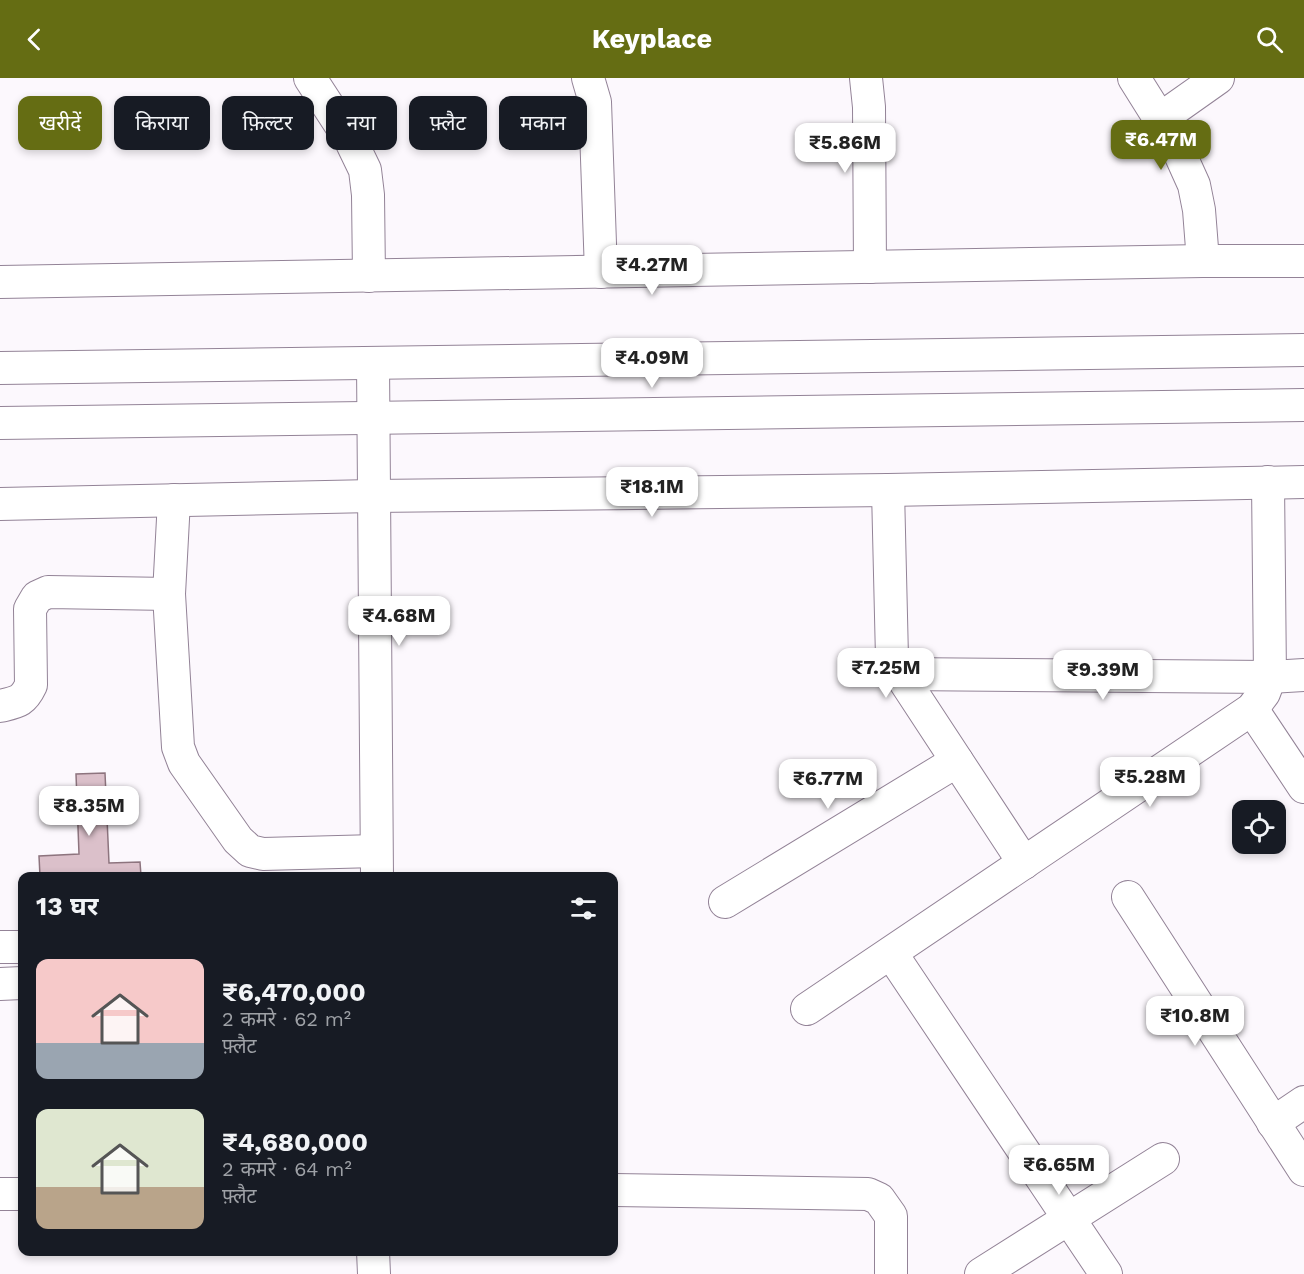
<!DOCTYPE html>
<html lang="hi">
<meta charset="utf-8">
<style>
body{margin:0;font-family:"Work Sans","Noto Sans Devanagari",sans-serif;background:#20242c;color:#f1f3f6;height:100vh;display:flex;flex-direction:column;font-size:22px;white-space:nowrap}
*{box-sizing:border-box;margin:0}
p{font-size:20px;color:#9ea1a6}
.icon{flex:none;width:33px;height:33px;fill:none;stroke:currentColor;stroke-width:2;stroke-linecap:round;stroke-linejoin:round}
.map{position:relative;flex:1;overflow:hidden}
.panel{position:absolute;left:18px;top:794px;width:600px;height:384px;display:flex;flex-direction:column;background:#171b24;border-radius:12px;box-shadow:0 3px 9px #0003}
.panel>*{flex:none}
.top-card{position:absolute;left:18px;top:18px;width:600px;height:54px;display:flex;gap:12px}
.tools{position:absolute;left:1232px;top:722px;display:grid;gap:12px}
.tools a{display:grid;place-items:center;width:54px;height:54px;border-radius:12px;background:#171b24;box-shadow:0 3px 9px #0003;font-size:30px}
.price{position:absolute;translate:-50% -51px;padding:0 14px;border-radius:12px;background:#fff;color:#222;font-size:20px;line-height:39px;filter:drop-shadow(0 2px 3px #0008)}
.price::after{content:'';position:absolute;left:50%;top:36px;width:18px;height:14px;margin-left:-9px;background:inherit;clip-path:polygon(0 0,100% 0,50% 100%)}
.price.current{background:#656d13;color:#fff}
ul{padding:0;list-style:none}
li{display:flex;align-items:center;gap:18px;height:150px;padding:0 18px}
li span{display:grid;place-items:center;flex:none;width:168px;height:120px;border-radius:12px;color:#555}
li>.icon{margin-inline-start:auto}
span .icon{width:72px;height:72px;fill:#fffc;stroke-width:1}
li b{font-size:26px}
h2{display:flex;justify-content:space-between;align-items:center;height:72px;padding:0 18px;font-size:26px}
.pill{padding:0 21px;border-radius:12px;background:#171b24;box-shadow:0 3px 9px #0003;font-size:21px;line-height:54px}
.pill.current{background:#656d13;color:#fff}
header{display:flex;justify-content:space-between;align-items:center;height:78px;padding:0 18px;background:#656d13;color:#fff;font-size:27px;font-weight:700}
.map>svg:first-child{display:block}
.building{fill:#dbc0ca;stroke:#8d747e;stroke-width:1.5}
.lines{fill:none;stroke-linecap:round;stroke-linejoin:round}
.minor-casing{stroke:#938397;stroke-width:34}
.minor{stroke:#fff;stroke-width:32}
</style>
<header><svg class="icon" aria-label="back" viewBox="0 0 24 24"><path d="M15 5l-7 7 7 7"/></svg>Keyplace<svg class="icon" aria-label="search" viewBox="0 0 24 24"><circle cx="10" cy="10" r="6"/><path d="M15 15l6 6"/></svg></header>
<div class="map">
<svg width="1304" height="1196" viewBox="0 0 1304 1196">
<rect width="100%" height="100%" fill="#fcf8fd"/>
<path class="building" d="M105,695L109,785L140,784L141,798H40L39,778L79,776L76,696Z"/>
<g class="lines">
<defs>
<g id="minor">
<path d="M310,0L351,63L365,92L368,117L369,198"/>
<path d="M588,0L595,24L601,194"/>
<path d="M866,0L869,29L870,189"/>
<path d="M1134,0L1176,67L1194,107L1199,132L1203,183"/>
<path d="M1160,41L1218,0"/>
<path d="M0,204L1203,183H1304"/>
<path d="M373,285L377,798"/>
<path d="M0,290L1304,272"/>
<path d="M0,345L1304,327"/>
<path d="M888,412L892,580L900,596L1024,785"/>
<path d="M174,422L169,516L178,669L184,685L238,762L250,773L263,776L376,773"/>
<path d="M0,426L373,418L888,412L1304,404"/>
<path d="M900,596L1270,599L1304,597"/>
<path d="M0,628C17,624 23,624 31,607L30,531L37,519L48,514L169,516"/>
<path d="M1252,631L1304,709"/>
<path d="M1128,819L1304,1092"/>
<path d="M725,824L957,683"/>
<path d="M0,869H22"/>
<path d="M891,875L1106,1196"/>
<path d="M0,906L22,905"/>
<path d="M807,931L1252,631L1264,615L1270,599L1268,404"/>
<path d="M1273,1045L1304,1024"/>
<path d="M614,1112L868,1116L879,1121L891,1138V1196"/>
<path d="M0,1116H22"/>
<path d="M373,1173L374,1196"/>
<path d="M981,1196L1163,1081"/>
</g>
</defs>
<use href="#minor" class="minor-casing"/>
<use href="#minor" class="minor"/>
</g>
</svg>
<div class="tools">
<a><svg class="icon" aria-label="locate" viewBox="0 0 24 24"><circle cx="12" cy="12" r="6"/><path d="M12 2v4M12 18v4M2 12h4M18 12h4"/></svg></a>
</div>
<b class="price current" style="left:1161px;top:93px">₹6.47M</b>
<b class="price" style="left:845px;top:96px">₹5.86M</b>
<b class="price" style="left:652px;top:218px">₹4.27M</b>
<b class="price" style="left:652px;top:311px">₹4.09M</b>
<b class="price" style="left:652px;top:440px">₹18.1M</b>
<b class="price" style="left:399px;top:569px">₹4.68M</b>
<b class="price" style="left:886px;top:621px">₹7.25M</b>
<b class="price" style="left:1103px;top:623px">₹9.39M</b>
<b class="price" style="left:1150px;top:730px">₹5.28M</b>
<b class="price" style="left:828px;top:732px">₹6.77M</b>
<b class="price" style="left:89px;top:759px">₹8.35M</b>
<b class="price" style="left:1195px;top:969px">₹10.8M</b>
<b class="price" style="left:1059px;top:1118px">₹6.65M</b>
<div class="top-card">
<a class="pill current">खरीदें</a>
<a class="pill">किराया</a>
<a class="pill">फ़िल्टर</a>
<a class="pill">नया</a>
<a class="pill">फ़्लैट</a>
<a class="pill">मकान</a>
</div>
<section class="panel">
<h2>13 घर<svg class="icon" aria-label="filters" viewBox="0 0 24 24"><path d="M4 7h16M4 17h16"/><circle cx="9" cy="7" r="2"/><circle cx="15" cy="17" r="2"/></svg></h2>
<ul>
<li><span style="background:linear-gradient(#f6c9c9 70%,#9aa5b1 0)"><svg class="icon" aria-label="home" viewBox="0 0 24 24"><path d="M3 11l9-7 9 7M6 9v11h12V9"/></svg></span><div><b>₹6,470,000</b><p>2 कमरे · 62 m²</p><p>फ़्लैट</p></div></li>
<li><span style="background:linear-gradient(#dfe7d0 65%,#b9a48a 0)"><svg class="icon" aria-label="home" viewBox="0 0 24 24"><path d="M3 11l9-7 9 7M6 9v11h12V9"/></svg></span><div><b>₹4,680,000</b><p>2 कमरे · 64 m²</p><p>फ़्लैट</p></div></li>
</ul>
</section>
</div>
